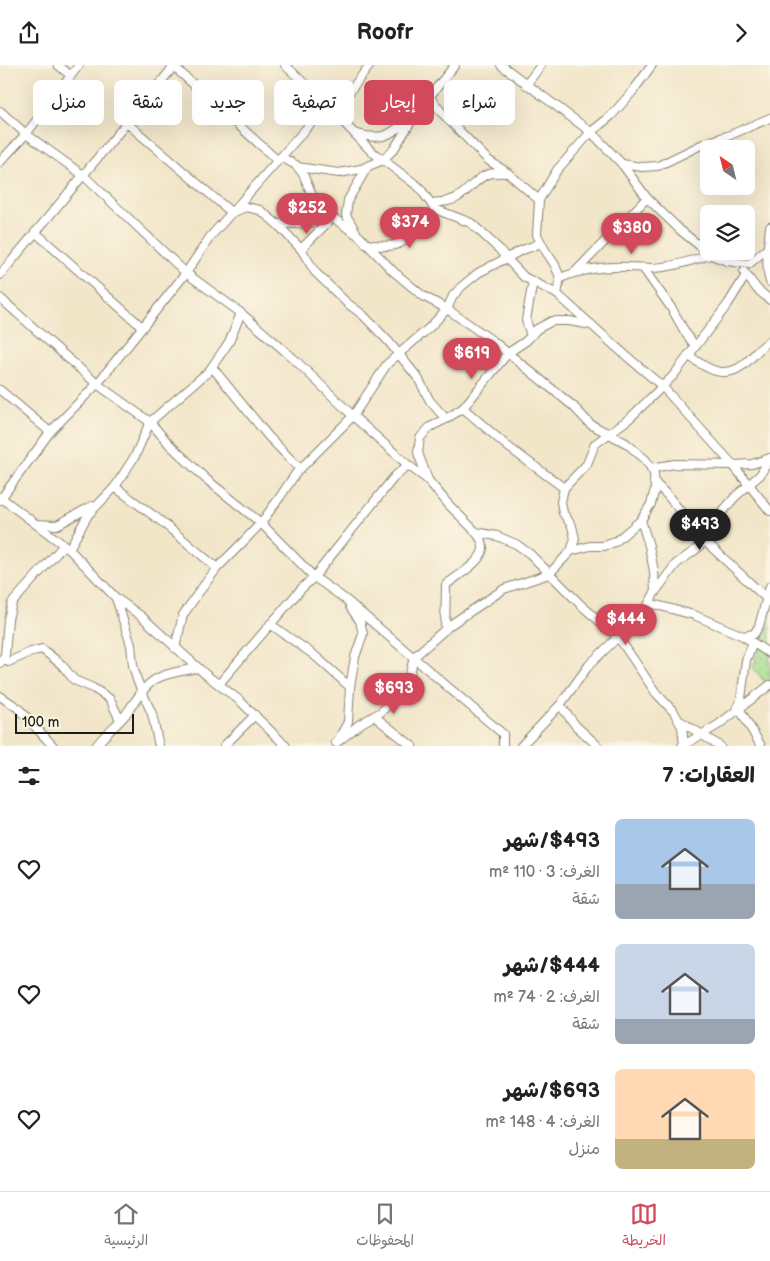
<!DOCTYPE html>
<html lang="ar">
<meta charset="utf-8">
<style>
body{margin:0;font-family:"Balsamiq Sans","Playpen Sans Arabic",sans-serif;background:#f2f2f2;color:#222;direction:rtl;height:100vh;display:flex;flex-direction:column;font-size:19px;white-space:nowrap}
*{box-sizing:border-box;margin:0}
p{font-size:16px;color:#767676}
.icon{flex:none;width:28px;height:28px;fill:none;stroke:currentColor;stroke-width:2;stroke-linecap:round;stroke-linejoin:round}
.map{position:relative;height:681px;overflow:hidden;direction:ltr}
.drawer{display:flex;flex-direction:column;background:#fff;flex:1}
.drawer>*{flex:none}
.top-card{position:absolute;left:15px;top:15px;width:500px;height:45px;direction:rtl;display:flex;gap:10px}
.needle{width:32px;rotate:325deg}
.tools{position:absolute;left:700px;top:75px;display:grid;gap:10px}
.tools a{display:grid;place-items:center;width:55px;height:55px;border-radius:8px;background:#fff;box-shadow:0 5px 20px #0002;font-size:25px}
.scale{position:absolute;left:15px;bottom:12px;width:119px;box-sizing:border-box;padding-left:5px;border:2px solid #1c1c1c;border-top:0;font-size:14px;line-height:18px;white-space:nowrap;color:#1c1c1c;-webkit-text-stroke:4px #fcf5e5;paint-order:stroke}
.price{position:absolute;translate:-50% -42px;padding:0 11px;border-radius:18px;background:#d1495b;color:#fff;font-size:16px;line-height:32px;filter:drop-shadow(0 1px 2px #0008)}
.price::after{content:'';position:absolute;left:50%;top:30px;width:15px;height:11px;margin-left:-8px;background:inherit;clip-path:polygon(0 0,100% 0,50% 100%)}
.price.active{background:#222;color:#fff}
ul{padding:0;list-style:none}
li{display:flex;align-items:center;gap:15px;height:125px;padding:0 15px}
li span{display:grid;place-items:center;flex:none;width:140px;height:100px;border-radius:8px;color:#555}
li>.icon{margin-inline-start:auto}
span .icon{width:60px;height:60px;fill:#fffc;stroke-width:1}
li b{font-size:21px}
h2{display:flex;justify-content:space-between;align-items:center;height:60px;padding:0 15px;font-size:21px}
.tag{padding:0 18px;border-radius:8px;background:#fff;box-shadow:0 5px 20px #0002;font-size:18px;line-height:45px}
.tag.active{background:#d1495b;color:#fff}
header{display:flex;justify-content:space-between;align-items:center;height:65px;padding:0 15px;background:#fff;font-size:22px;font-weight:800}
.tabs{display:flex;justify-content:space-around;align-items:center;height:70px;border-top:1px solid #e0e0e0;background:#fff;font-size:14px;color:#767676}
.tabs a{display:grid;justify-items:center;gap:2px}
.tabs .active{color:#d1495b}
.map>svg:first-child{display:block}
.grass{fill:url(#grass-dots);stroke:#607c56}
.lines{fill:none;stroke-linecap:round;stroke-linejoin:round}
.minor-casing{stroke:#878172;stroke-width:10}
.minor{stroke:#fff;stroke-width:8}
</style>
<header><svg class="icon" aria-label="forward" viewBox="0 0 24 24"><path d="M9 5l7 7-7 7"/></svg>Roofr<svg class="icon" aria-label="share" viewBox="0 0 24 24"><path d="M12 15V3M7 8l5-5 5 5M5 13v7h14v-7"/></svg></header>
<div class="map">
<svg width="770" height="681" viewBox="0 0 770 681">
<defs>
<pattern id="grass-dots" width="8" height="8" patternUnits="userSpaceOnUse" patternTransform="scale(1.25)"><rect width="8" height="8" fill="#a4dd8f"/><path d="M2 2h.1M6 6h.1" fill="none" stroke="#8dbd7b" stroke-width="1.8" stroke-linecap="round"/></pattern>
</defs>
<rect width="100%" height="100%" fill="#fcf5e5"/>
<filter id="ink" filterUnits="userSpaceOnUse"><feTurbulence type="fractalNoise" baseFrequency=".02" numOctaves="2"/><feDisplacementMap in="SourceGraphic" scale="10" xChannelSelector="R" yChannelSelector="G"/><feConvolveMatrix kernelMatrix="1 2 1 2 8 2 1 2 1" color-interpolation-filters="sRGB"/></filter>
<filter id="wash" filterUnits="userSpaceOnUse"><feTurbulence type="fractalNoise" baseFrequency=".0096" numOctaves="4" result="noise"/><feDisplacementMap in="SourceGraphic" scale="20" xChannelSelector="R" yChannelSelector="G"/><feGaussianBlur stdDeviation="1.12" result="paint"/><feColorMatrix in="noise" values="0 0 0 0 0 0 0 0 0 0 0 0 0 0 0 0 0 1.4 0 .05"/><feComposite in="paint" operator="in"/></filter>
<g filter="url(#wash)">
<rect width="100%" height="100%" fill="#f2e6c9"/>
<path class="grass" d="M770,539V623L753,603Z"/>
</g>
<g filter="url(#ink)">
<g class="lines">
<defs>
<g id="minor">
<path d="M58,0L70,10"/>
<path d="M172,0L277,95"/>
<path d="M285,0L327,40"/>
<path d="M501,0L591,67L622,99L647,133L680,165L711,190L727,196L749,199L770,181"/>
<path d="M526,20L541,0"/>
<path d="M429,31L443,49L488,95L508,108L539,135"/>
<path d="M0,46L26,69L83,110L186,208L241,248L293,293L353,351L408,400L428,415L449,440L476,467L497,471L516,479L530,489L582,541L619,573L656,628L674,647L682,662L684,681"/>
<path d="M334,47L370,0"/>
<path d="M128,59L232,148L246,142L260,145L277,159L301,184L315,207L347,238L363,250L389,277L418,313L430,336L446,354"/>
<path d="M354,68C381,76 389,72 410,53"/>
<path d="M281,92L296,100L303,109L315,137L332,152L359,171L394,207L423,231L447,244L493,276L573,341L590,359L626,378L646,395L654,408L655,424L651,439L641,455L615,477L604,481H590L571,486"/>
<path d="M0,97L26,69L79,0"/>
<path d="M622,99L642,102L658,101L703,79L730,70L770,53"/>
<path d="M297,102L339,108L361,104L383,95L394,84L417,47L455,0"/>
<path d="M431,138C442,137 452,137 461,130C479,116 480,106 506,108"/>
<path d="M277,159C297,159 314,159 332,152"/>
<path d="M770,162C768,180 765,199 770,217"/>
<path d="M35,167L142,262"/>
<path d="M356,167L346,150L348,135L368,101"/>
<path d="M366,179C376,180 388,183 398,179C411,174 426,154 435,144"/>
<path d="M301,184L331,154"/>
<path d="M643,203L672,244L685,267L695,281"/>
<path d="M576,206L647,133"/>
<path d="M744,207L757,224L770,235"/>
<path d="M0,210L175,0"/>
<path d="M560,213C582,204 604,201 628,202C636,202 643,203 651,203C671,203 692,195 711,190"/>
<path d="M557,229L560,213L555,200L545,185L537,170L539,135L557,105L591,67L611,51L633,26L652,0"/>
<path d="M0,233L97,319L150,357L169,379L206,414L261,458L314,512L345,534L503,669V681"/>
<path d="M531,271L526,255L533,216"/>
<path d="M688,290C709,306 728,317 750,294C757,287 761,281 770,276"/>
<path d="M212,302L268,371L300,404"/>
<path d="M0,325L50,367"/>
<path d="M463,343L507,381L564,423"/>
<path d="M651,403L675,399L733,400L770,446"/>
<path d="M428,415L418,388L420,373L430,362L446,354L463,343L508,288L526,276L537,264L552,256H569L592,260"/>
<path d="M654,417L668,431L705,476L766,533"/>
<path d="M115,422L162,457L217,503"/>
<path d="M0,432L69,484L116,533L141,551L205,609L239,635L286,681"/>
<path d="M0,435L50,367L97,319L186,208L210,172L327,40L371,86L419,122L435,144L471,158L499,184L507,194L524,212L557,229L624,289L662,321L733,400L752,399L770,393"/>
<path d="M36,459L57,460L92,441"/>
<path d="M69,484L88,450L115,422L135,391L150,357L209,306L229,277L241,248"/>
<path d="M655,527L676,499L694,486L705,476L722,447L735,432L760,410L770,393"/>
<path d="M116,533L131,580L133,600L137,615L152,649L159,681"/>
<path d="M649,538L694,550L743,571L770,589"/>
<path d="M270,559L314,590L350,622"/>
<path d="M445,565L446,520C456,511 485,496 483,481C483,476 479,472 476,467"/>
<path d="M743,571L754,569L759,561L770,521"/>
<path d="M175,583L183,550L199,527L217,503L240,480L261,458L280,432L296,408L353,351L387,299L429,263L447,244L453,231L461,222L478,208L520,186L541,178"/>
<path d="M2,594L8,597L31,587L42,584L62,600L74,615L93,623L110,634L120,655"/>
<path d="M0,598L5,590L8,554L12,538L64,480"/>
<path d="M219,619L301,524L314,512L395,411L408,400"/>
<path d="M0,631L18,643L53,681"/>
<path d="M560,640L576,661L598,681"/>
<path d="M739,643L761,681"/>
<path d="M736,645L741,634L746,595L753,578"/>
<path d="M374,651L412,681"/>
<path d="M680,656L720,681"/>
<path d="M338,675L348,657L350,622L355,592L363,569L360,556L350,542"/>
<path d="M336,678L360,659L381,647L396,632L410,609L414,592L450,560L504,524L549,509L571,486L575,474L572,461L563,448L561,437L564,423L587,399L595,379L630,353L673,311L728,239L746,210"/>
<path d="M96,681C105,669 117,660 126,649C135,637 145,618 160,612C172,607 186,605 198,603"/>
<path d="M224,681L255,650"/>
<path d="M521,681L560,640L589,600L645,546L655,527L654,506L649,481L641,455"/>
<path d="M682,681L718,660L770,620"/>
</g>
</defs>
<use href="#minor" class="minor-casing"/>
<use href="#minor" class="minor"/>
</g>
</g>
</svg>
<div class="tools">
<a><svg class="needle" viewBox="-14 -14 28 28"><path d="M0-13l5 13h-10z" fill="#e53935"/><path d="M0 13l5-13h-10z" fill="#767676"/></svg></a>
<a><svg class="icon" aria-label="layers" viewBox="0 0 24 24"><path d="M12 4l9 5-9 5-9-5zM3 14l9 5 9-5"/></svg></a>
</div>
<div class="scale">100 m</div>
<b class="price" style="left:307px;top:170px">$252</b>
<b class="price" style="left:410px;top:184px">$374</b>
<b class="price" style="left:632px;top:190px">$380</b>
<b class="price" style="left:472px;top:315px">$619</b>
<b class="price active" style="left:700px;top:486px">$493</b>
<b class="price" style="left:626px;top:581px">$444</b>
<b class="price" style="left:394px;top:650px">$693</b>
<div class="top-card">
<a class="tag">شراء</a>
<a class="tag active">إيجار</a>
<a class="tag">تصفية</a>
<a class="tag">جديد</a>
<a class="tag">شقة</a>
<a class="tag">منزل</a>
</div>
</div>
<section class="drawer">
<h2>العقارات: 7<svg class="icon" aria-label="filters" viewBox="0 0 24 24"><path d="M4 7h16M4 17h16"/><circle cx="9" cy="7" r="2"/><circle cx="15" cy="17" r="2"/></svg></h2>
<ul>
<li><span style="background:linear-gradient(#a9c7e8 65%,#9aa5b1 0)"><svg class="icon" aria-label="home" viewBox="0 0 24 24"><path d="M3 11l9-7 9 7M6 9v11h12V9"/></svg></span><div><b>$493/شهر</b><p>الغرف: 3 · 110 m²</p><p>شقة</p></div><svg class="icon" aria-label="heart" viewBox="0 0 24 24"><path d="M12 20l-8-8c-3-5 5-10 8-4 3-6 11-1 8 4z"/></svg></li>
<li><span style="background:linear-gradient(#c9d6e8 75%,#9aa5b1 0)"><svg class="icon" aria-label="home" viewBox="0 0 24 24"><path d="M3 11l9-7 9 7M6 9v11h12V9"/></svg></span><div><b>$444/شهر</b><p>الغرف: 2 · 74 m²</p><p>شقة</p></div><svg class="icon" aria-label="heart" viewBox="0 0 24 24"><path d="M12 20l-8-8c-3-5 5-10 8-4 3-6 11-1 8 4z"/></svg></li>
<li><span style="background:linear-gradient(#ffd9b3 70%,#c2b280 0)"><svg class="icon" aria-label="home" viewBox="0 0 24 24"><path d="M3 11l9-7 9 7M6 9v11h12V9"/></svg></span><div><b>$693/شهر</b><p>الغرف: 4 · 148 m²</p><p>منزل</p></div><svg class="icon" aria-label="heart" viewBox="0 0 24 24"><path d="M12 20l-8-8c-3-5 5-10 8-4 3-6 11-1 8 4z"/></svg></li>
</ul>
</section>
<nav class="tabs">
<a class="active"><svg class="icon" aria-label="map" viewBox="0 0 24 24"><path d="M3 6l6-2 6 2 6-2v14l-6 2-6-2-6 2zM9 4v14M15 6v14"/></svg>الخريطة</a>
<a><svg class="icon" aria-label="saved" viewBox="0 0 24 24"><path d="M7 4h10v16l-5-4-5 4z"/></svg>المحفوظات</a>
<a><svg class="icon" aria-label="home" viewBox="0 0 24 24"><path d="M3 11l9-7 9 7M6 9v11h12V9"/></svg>الرئيسية</a>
</nav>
